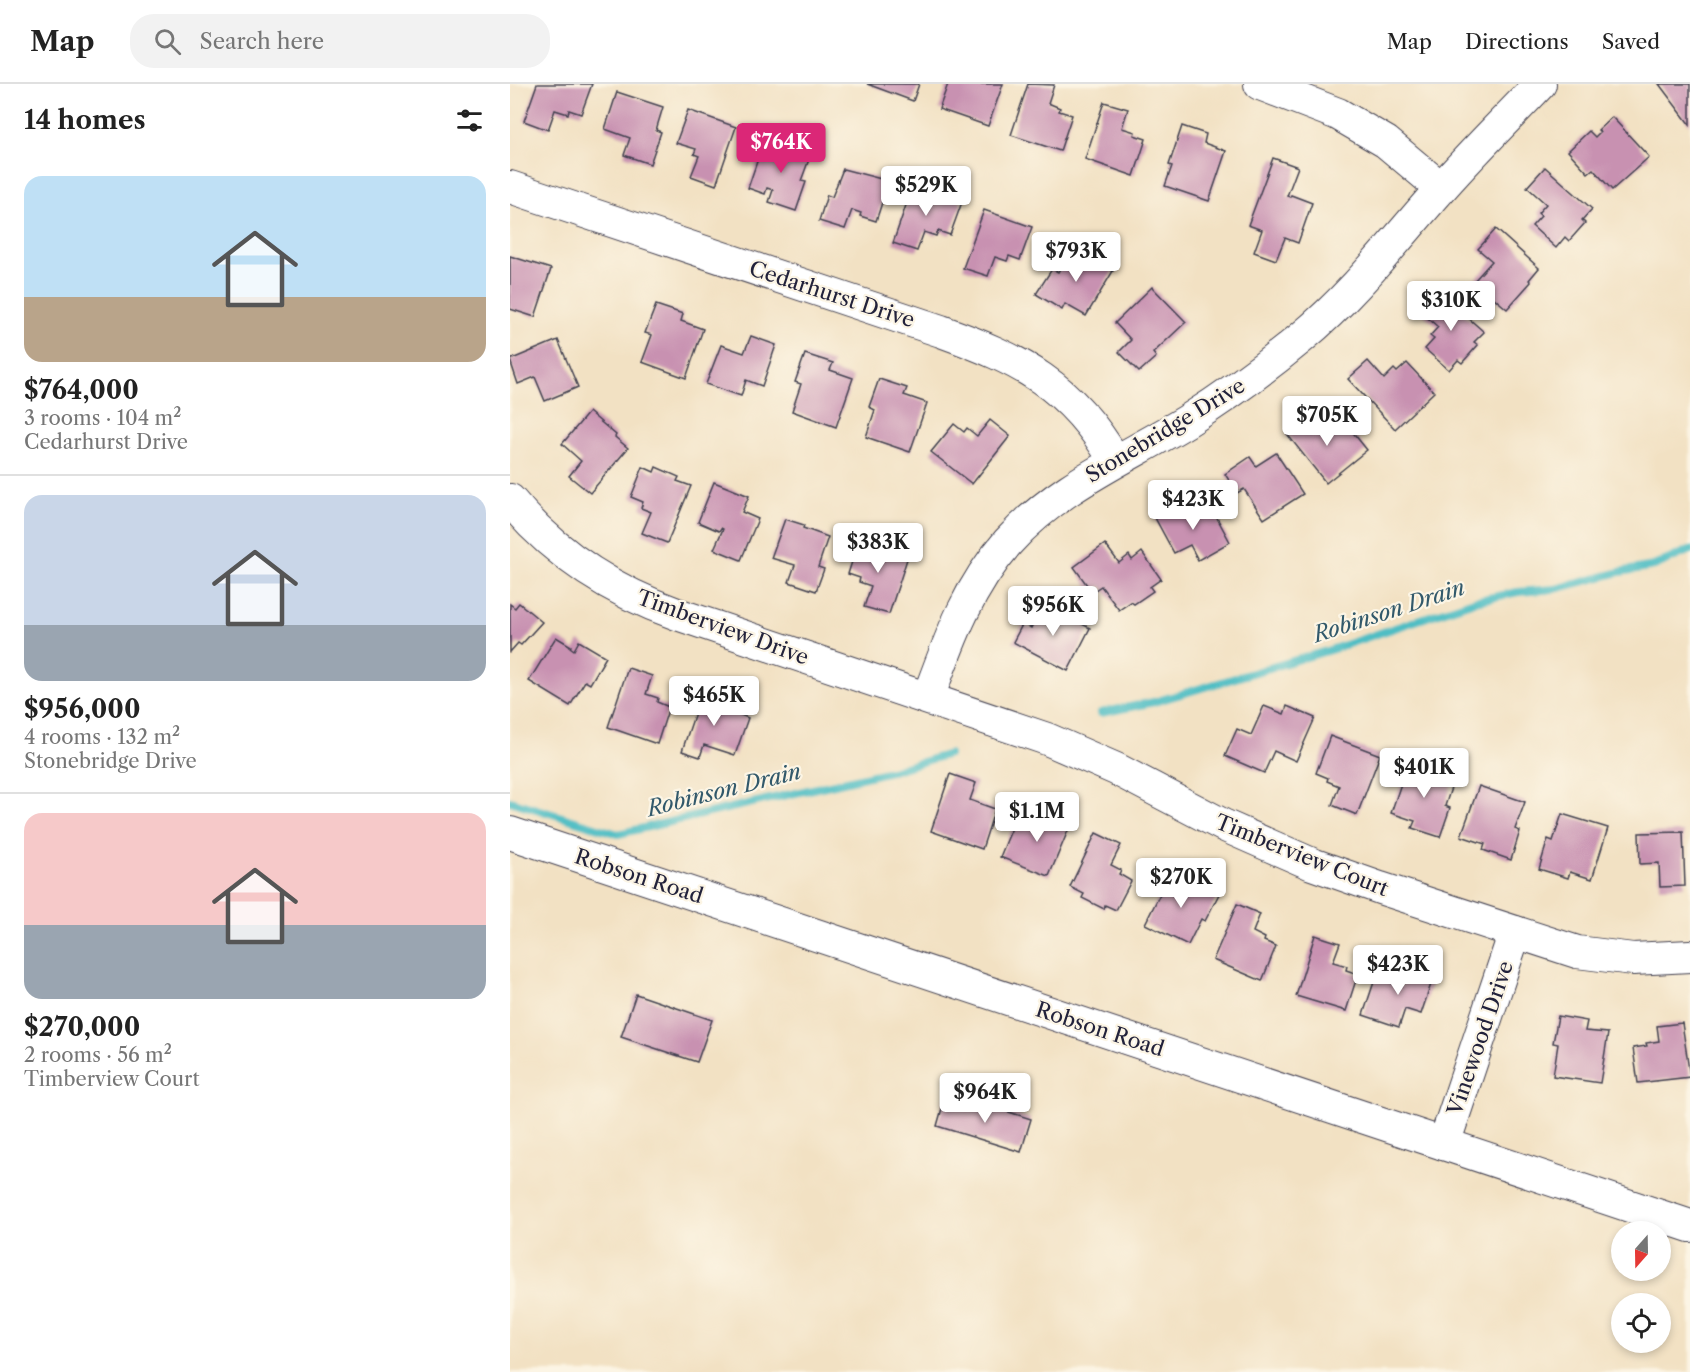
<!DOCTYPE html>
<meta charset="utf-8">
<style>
body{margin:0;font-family:"Libre Caslon Text",serif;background:#f2f2f2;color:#222;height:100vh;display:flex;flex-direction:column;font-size:22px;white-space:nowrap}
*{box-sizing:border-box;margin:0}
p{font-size:20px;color:#767676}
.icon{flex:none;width:33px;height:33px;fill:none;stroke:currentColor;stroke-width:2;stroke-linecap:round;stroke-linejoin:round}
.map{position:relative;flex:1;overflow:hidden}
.details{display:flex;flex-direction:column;background:#fff;width:510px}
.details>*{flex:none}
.needle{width:39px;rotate:200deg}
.tools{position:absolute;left:1101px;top:1137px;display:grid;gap:12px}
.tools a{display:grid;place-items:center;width:60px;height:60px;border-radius:50%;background:#fff;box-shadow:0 3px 9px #0003;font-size:30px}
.price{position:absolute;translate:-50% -51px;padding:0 14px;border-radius:6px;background:#fff;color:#222;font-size:20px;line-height:39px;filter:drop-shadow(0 2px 3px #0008)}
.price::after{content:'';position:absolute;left:50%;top:36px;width:18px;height:14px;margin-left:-9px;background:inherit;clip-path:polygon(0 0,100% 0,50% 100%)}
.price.on{background:#db2777;color:#fff}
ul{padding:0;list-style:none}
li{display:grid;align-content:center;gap:12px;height:318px;padding:0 24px}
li+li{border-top:2px solid #e0e0e0}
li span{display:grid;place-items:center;height:186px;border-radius:18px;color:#555}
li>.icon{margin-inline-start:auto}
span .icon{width:108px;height:108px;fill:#fffc;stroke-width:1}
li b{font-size:26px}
h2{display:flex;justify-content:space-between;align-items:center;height:72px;padding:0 24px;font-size:26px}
header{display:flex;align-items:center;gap:36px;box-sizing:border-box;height:84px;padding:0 30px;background:#fff;border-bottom:2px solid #e0e0e0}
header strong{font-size:28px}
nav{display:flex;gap:33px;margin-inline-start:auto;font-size:21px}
.search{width:420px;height:54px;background:#f2f2f2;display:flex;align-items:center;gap:15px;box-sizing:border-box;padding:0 21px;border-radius:24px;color:#767676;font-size:22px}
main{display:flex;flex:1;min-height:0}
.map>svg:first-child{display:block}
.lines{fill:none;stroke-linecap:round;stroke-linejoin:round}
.stream{stroke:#50bec4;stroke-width:8}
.building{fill:#c891b1}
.minor-casing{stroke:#413f4f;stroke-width:34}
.minor{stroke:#fff;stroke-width:32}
.labels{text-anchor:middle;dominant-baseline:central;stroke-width:4.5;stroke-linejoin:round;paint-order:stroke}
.street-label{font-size:21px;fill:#22223b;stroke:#fcf5e5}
.water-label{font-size:22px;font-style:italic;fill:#32596b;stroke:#fcf5e5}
</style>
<header>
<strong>Map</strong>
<div class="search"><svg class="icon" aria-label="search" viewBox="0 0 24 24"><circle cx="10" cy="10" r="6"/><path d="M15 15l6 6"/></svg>Search here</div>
<nav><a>Map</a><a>Directions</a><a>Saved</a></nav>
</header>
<main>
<section class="details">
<h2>14 homes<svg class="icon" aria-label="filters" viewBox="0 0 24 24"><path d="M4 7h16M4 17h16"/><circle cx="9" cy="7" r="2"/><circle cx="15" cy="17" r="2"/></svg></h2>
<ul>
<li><span style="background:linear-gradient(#bfe0f5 65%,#b9a48a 0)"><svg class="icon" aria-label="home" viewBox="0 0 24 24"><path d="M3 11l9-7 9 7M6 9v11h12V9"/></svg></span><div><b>$764,000</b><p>3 rooms · 104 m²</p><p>Cedarhurst Drive</p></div></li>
<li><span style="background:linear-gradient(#c9d6e8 70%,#9aa5b1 0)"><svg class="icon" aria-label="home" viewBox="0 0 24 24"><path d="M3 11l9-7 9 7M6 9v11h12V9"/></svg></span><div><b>$956,000</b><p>4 rooms · 132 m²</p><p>Stonebridge Drive</p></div></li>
<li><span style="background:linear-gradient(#f6c9c9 60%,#9aa5b1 0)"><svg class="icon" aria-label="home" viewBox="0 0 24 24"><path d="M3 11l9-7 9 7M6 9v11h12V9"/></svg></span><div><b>$270,000</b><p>2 rooms · 56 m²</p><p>Timberview Court</p></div></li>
</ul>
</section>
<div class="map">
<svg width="1180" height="1288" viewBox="0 0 1180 1288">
<rect width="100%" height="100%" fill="#fcf5e5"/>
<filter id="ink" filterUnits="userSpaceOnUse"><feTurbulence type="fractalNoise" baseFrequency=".0167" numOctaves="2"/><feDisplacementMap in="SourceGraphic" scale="12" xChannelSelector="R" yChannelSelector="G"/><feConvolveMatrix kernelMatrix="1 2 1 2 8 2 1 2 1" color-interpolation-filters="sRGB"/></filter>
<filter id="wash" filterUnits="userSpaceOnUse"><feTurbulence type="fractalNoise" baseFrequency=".008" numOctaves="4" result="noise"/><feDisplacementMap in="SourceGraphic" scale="24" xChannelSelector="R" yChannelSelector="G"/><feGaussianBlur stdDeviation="1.35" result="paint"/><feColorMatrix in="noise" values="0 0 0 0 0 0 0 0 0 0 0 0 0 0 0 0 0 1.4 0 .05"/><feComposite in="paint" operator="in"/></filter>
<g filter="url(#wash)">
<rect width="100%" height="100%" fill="#f2e1c3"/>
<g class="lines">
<g class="stream">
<path d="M591,629L644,618L820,566L964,517L1008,508L1045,505L1110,488L1144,482L1180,466"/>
<path d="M0,717L108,750L385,686L439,670"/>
</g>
</g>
<g id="blocks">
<g class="building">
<path d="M27,0H82L71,30L59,26L58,30L45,26L38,46L14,37Z"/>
<path d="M357,0H409L403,17Z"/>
<path d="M438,0H493L478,42L429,25Z"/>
<path d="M518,0L544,1L538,19L550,24L549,27L562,31L550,67L501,51Z"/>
<path d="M1149,0H1180V41Z"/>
<path d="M107,8L153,23L146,46L151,48L140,80L114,71L120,54L95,45Z"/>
<path d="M594,18L618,25L612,44L625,48L624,51L636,55L624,92L575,75Z"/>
<path d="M178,26L226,43L206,101L181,92L189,72L184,70L186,65L166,59Z"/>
<path d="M1102,33L1139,73L1102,106L1083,85L1078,89L1058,67L1079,47L1085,53L1090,48L1088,46Z"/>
<path d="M672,42L696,50L694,59L716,67L699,117L655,102L662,82L659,81Z"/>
<path d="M255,54L301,70L291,97L296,98L286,127L259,118L263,106L257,104L255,110L238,104Z"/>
<path d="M763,74L788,83L777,112L780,113L781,111L802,119L788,159L775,154L766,176L744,168L752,146L738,141Z"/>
<path d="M1035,83L1082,125L1072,136L1075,139L1059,157L1055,153L1046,164L1022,142L1031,132L1028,129L1036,120L1017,103Z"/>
<path d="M333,85L379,97L366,137L350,132L351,129L342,126L335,145L309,137L317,111L322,113Z"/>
<path d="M403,101L452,118L440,151L428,147L426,152L414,148L407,167L383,159Z"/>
<path d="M474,126L522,143L510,176L499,172L497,177L485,173L478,192L453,184Z"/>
<path d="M986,145L1029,184L1019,196L1021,198L997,225L964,197L982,177L968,165Z"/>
<path d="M563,163L603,187L576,232L555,220L552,226L526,210L542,185L548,188Z"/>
<path d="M0,172L41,185L25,233L0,225Z"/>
<path d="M642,203L676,238L643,269L646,273L629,288L609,268L621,256L605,239Z"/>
<path d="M929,208L974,248L964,258L968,261L952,279L948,276L939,286L915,265L924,255L920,252L928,243L911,228Z"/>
<path d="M146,221L173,230L171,237L193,245L176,294L132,278L142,251L135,249Z"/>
<path d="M241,252L266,261L252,302L236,296L231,312L196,300L211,261L234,269Z"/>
<path d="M48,256L68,303L35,317L25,293L8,300L0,276Z"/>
<path d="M295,270L323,279L320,286L343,294L326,343L282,327L291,300L285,298Z"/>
<path d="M858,277L874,295L884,285L887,288L897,279L924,308L885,345L838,295Z"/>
<path d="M369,295L397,304L394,311L417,319L400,368L356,353L365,326L359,323Z"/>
<path d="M79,328L106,351L105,353L118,364L80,409L59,392L71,377L52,360Z"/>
<path d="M798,334L811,350L821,341L823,344L833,336L857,366L816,399L777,350Z"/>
<path d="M480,336L500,352L462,400L421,368L444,340L454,348L457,344L467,352Z"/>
<path d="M766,369L793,410L754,435L734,405L727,409L715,390L740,373L746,382Z"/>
<path d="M133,383L144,388L146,383L169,393L167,397L181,402L157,459L132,449L141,428L131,424L133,418L121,413Z"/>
<path d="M204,398L239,412L232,428L248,435L231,476L204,465L213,445L211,444L209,447L188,438Z"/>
<path d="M667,420L675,434L700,421L720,458L688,476L680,461L664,469L644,432Z"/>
<path d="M275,435L294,441L293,444L318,453L308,483L314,485L306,507L279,498L285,481L261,474Z"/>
<path d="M349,456L398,472L379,530L354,523L361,502L349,498L350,494L338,490Z"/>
<path d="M595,460L609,479L619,471L622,476L632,468L651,495L640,503L643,507L624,520L621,518L609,526L591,502L582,508L564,483Z"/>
<path d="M9,519L32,538L11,561L8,559L0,568V520L5,524Z"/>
<path d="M533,520L580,544L558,587L503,558L513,539L521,544Z"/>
<path d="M46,553L61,562L60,563L64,566L69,557L96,573L80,600L75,597L60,622L19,597Z"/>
<path d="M118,584L142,592L136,610L148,614L147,618L159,623L147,660L98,643Z"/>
<path d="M192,608L217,617L214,624L238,634L225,671L194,661L190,673L172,667Z"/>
<path d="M754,622L774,630L777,622L805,634L786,677L764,667L754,689L715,672L727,645L741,651Z"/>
<path d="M820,652L870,671L847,731L822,721L829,702L817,697L818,694L806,689Z"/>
<path d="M898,679L944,695L935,722L940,724L930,753L902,744L905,737L881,729Z"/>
<path d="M440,690L466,699L460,716L485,725L472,765L421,747Z"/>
<path d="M969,702L1015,718L1005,745L1010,747L1001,776L973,766L975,760L951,752Z"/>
<path d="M537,728L562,737L539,792L490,773L506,734L527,742L525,746L529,748Z"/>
<path d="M1052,730L1098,744L1082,795L1060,788L1058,794L1029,785L1038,755L1043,757Z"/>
<path d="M1173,748L1175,802L1150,803L1149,779L1130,780L1129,749Z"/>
<path d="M586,749L611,761L601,781L611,786L609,790L621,797L606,826L595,821L594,825L572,814L574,810L560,803Z"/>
<path d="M659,792L680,803L683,797L709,810L695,837L691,835L678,861L635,840Z"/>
<path d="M727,820L750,830L743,848L755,854L754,857L766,862L752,897L703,876Z"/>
<path d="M805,851L830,859L823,878L837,882L836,886L848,890L836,927L786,912Z"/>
<path d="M899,882L924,891L911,930L895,925L889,943L853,931L867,889L890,896L889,900L892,902Z"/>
<path d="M126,910L202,936L187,978L111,953Z"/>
<path d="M1048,932L1077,937L1075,947L1098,949L1090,999L1043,992L1048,960L1043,959Z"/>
<path d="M1172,939L1180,993L1128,999L1123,964L1137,962L1136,959L1149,957L1147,942Z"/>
<path d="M435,1014L462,1022L464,1017L521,1035L511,1068L427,1042Z"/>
</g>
</g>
</g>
<g filter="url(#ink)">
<use href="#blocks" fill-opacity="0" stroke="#413f4f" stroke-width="1.5"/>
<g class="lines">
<defs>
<g id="minor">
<path d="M750,0L828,30L876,58L931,104"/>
<path d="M0,103L431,247C511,276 561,301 605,377"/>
<path d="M0,416C44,469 102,507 167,530L537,655L606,685L713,741L763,763L802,780L870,804L1067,868L1123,875L1180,872"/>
<path d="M418,614C439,557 457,505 498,458C548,402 615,375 677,337C717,312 755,284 791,254C843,211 883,159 927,109C960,71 996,36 1030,0"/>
<path d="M0,749L1180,1142"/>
<path d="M934,1060L1005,848"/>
</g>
</defs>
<use href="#minor" class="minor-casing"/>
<use href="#minor" class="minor"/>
</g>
</g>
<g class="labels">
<g class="street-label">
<text transform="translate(322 210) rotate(18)">Cedarhurst Drive</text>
<text transform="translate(655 346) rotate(-31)">Stonebridge Drive</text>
<text transform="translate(213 543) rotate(20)">Timberview Drive</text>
<text transform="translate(792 771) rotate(22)">Timberview Court</text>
<text transform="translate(129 792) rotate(18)">Robson Road</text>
<text transform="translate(590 945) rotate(18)">Robson Road</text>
<text transform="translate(970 954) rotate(-71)">Vinewood Drive</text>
</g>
<g class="water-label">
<text transform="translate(879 527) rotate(-18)">Robinson Drain</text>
<text transform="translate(214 706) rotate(-14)">Robinson Drain</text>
</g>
</g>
</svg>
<div class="tools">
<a><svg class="needle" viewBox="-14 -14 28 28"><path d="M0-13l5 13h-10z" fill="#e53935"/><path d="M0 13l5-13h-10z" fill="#767676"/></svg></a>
<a><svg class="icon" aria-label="locate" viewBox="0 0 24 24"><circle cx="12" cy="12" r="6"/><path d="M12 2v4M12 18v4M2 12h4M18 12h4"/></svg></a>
</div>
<b class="price on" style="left:271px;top:90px">$764K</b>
<b class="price" style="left:416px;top:133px">$529K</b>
<b class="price" style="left:566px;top:199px">$793K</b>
<b class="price" style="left:941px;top:248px">$310K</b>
<b class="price" style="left:817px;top:363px">$705K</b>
<b class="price" style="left:683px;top:447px">$423K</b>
<b class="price" style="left:368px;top:490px">$383K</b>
<b class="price" style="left:543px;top:553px">$956K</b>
<b class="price" style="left:204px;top:643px">$465K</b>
<b class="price" style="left:914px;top:715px">$401K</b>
<b class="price" style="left:527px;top:759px">$1.1M</b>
<b class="price" style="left:671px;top:825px">$270K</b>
<b class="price" style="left:888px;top:912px">$423K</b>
<b class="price" style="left:475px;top:1040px">$964K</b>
</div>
</main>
